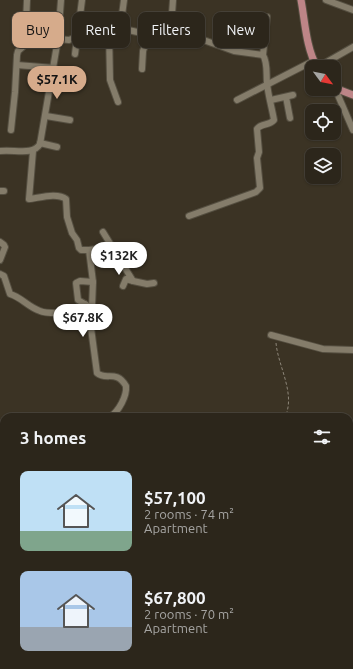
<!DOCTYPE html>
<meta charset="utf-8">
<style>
body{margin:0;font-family:Ubuntu,sans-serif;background:#383228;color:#f1f3f6;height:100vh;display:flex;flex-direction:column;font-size:15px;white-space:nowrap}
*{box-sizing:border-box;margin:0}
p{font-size:13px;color:#a6a5a3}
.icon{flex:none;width:22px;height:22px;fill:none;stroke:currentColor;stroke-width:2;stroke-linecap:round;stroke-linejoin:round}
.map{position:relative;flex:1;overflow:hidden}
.drawer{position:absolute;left:0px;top:413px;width:353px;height:256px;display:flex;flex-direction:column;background:#2c261b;border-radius:12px 12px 0 0;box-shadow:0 1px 3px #0004,0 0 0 1px #48433a}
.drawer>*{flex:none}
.banner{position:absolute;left:12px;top:12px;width:329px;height:36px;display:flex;gap:8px}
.needle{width:26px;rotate:122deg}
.controls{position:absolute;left:305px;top:60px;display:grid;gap:8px}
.controls a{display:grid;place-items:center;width:36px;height:36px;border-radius:8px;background:#2c261b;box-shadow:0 1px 3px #0004,0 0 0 1px #48433a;font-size:20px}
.price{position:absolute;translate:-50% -34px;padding:0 9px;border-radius:14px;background:#fff;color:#222;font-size:13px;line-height:26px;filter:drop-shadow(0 1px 2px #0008)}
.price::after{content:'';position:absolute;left:50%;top:24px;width:12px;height:9px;margin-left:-6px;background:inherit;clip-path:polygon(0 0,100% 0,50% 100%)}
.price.current{background:#d6ab8b;color:#111}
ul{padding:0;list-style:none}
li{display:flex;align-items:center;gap:12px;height:100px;padding:0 20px}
li span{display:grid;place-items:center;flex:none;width:112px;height:80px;border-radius:8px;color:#555}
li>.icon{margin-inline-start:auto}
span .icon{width:48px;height:48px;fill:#fffc;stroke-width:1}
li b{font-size:17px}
h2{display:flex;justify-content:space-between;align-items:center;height:48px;padding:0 20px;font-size:17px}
.pill{padding:0 14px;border-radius:8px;background:#2c261b;box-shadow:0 1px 3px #0004,0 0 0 1px #48433a;font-size:14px;line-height:36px}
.pill.current{background:#d6ab8b;color:#111}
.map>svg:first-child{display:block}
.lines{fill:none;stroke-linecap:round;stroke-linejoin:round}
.river{stroke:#02222d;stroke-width:9}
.minor-casing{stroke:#554f41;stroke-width:8}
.major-casing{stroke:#554f41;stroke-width:9}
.path{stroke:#8d8679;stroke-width:1;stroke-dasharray:3 2;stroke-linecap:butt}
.minor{stroke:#847c6a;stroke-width:6}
.major{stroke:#bd8587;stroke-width:7}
</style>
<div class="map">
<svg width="353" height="669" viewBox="0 0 353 669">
<rect width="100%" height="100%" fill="#3b3324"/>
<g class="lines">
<g class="river">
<path d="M349,429L353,427"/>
<path d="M0,459L4,458"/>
</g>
<defs>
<g id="minor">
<path d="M173,0L172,14L173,16L189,22L193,34L198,38L234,51L263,55"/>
<path d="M326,0L353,10"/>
<path d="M120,30L124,0"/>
<path d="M109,32L110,80L118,102"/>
<path d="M58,39L69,40L84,34L128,30L142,33L156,37L164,38L166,37L169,33L173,16"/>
<path d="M75,54L82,0"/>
<path d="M17,65L54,68"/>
<path d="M318,67L353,47"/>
<path d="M142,69L143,51L149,35"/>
<path d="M334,86L353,130"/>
<path d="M286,97L290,118"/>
<path d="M237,100L313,61"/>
<path d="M271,100L293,95"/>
<path d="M46,116L70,120"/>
<path d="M11,130L15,92L17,55L18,51L25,45L27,0"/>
<path d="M40,143L57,147"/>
<path d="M0,151C14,149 33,156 40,144L58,39L61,0"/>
<path d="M33,151L29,199C39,198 57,192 66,199L67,217L72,233L77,240L79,248L81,250H89L93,282L92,307"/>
<path d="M0,191H4"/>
<path d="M189,216L256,192L260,188L257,158L259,152L257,129C261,123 269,126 274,120C272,108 268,95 267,83C266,74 268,63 263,55L267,17"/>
<path d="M103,232L133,281L147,284L154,283"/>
<path d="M0,242L4,245L5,247L0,260"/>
<path d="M89,250L112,247"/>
<path d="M0,274L4,276L10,294C21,297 28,307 40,311C46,314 68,313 75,312C80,311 83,309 85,304"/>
<path d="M93,282L80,281L76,283L78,300L95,310V314L91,328L97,373C106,381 116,369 126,386C127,396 119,411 110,417"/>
<path d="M123,286L126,279L133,281"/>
<path d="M271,335L323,349L353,350"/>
<path d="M349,470L353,491"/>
<path d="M349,499L353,495"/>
<path d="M349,550L353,551"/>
<path d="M349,605H353"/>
</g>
<g id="major">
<path d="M301,0C305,21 306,48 317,67"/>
<path d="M334,86L340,90L353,95"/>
</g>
</defs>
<use href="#minor" class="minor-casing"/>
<use href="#major" class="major-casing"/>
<path class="path" d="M276,343C278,366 296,394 285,417"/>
<use href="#minor" class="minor"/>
<use href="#major" class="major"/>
</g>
</svg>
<div class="controls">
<a><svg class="needle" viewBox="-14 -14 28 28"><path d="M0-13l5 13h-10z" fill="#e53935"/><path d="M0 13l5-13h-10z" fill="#a6a5a3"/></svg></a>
<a><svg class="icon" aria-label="locate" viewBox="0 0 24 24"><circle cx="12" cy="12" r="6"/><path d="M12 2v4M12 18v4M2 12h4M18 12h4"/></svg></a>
<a><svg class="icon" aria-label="layers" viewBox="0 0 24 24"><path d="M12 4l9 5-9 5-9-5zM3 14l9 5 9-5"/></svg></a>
</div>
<b class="price current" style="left:57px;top:100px">$57.1K</b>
<b class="price" style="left:119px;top:276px">$132K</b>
<b class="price" style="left:83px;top:338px">$67.8K</b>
<div class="banner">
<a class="pill current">Buy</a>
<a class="pill">Rent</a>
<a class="pill">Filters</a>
<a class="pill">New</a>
</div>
<section class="drawer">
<h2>3 homes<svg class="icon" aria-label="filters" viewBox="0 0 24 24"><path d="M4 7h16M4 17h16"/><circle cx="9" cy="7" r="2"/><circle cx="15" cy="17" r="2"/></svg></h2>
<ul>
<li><span style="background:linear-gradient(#bfe0f5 75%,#7fa58c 0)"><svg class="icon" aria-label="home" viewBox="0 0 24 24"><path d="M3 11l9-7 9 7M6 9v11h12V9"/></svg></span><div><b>$57,100</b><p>2 rooms · 74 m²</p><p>Apartment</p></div></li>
<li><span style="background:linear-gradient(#a9c7e8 70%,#9aa5b1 0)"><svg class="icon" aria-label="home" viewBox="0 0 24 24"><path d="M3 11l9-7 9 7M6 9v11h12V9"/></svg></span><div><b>$67,800</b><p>2 rooms · 70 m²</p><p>Apartment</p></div></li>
</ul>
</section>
</div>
